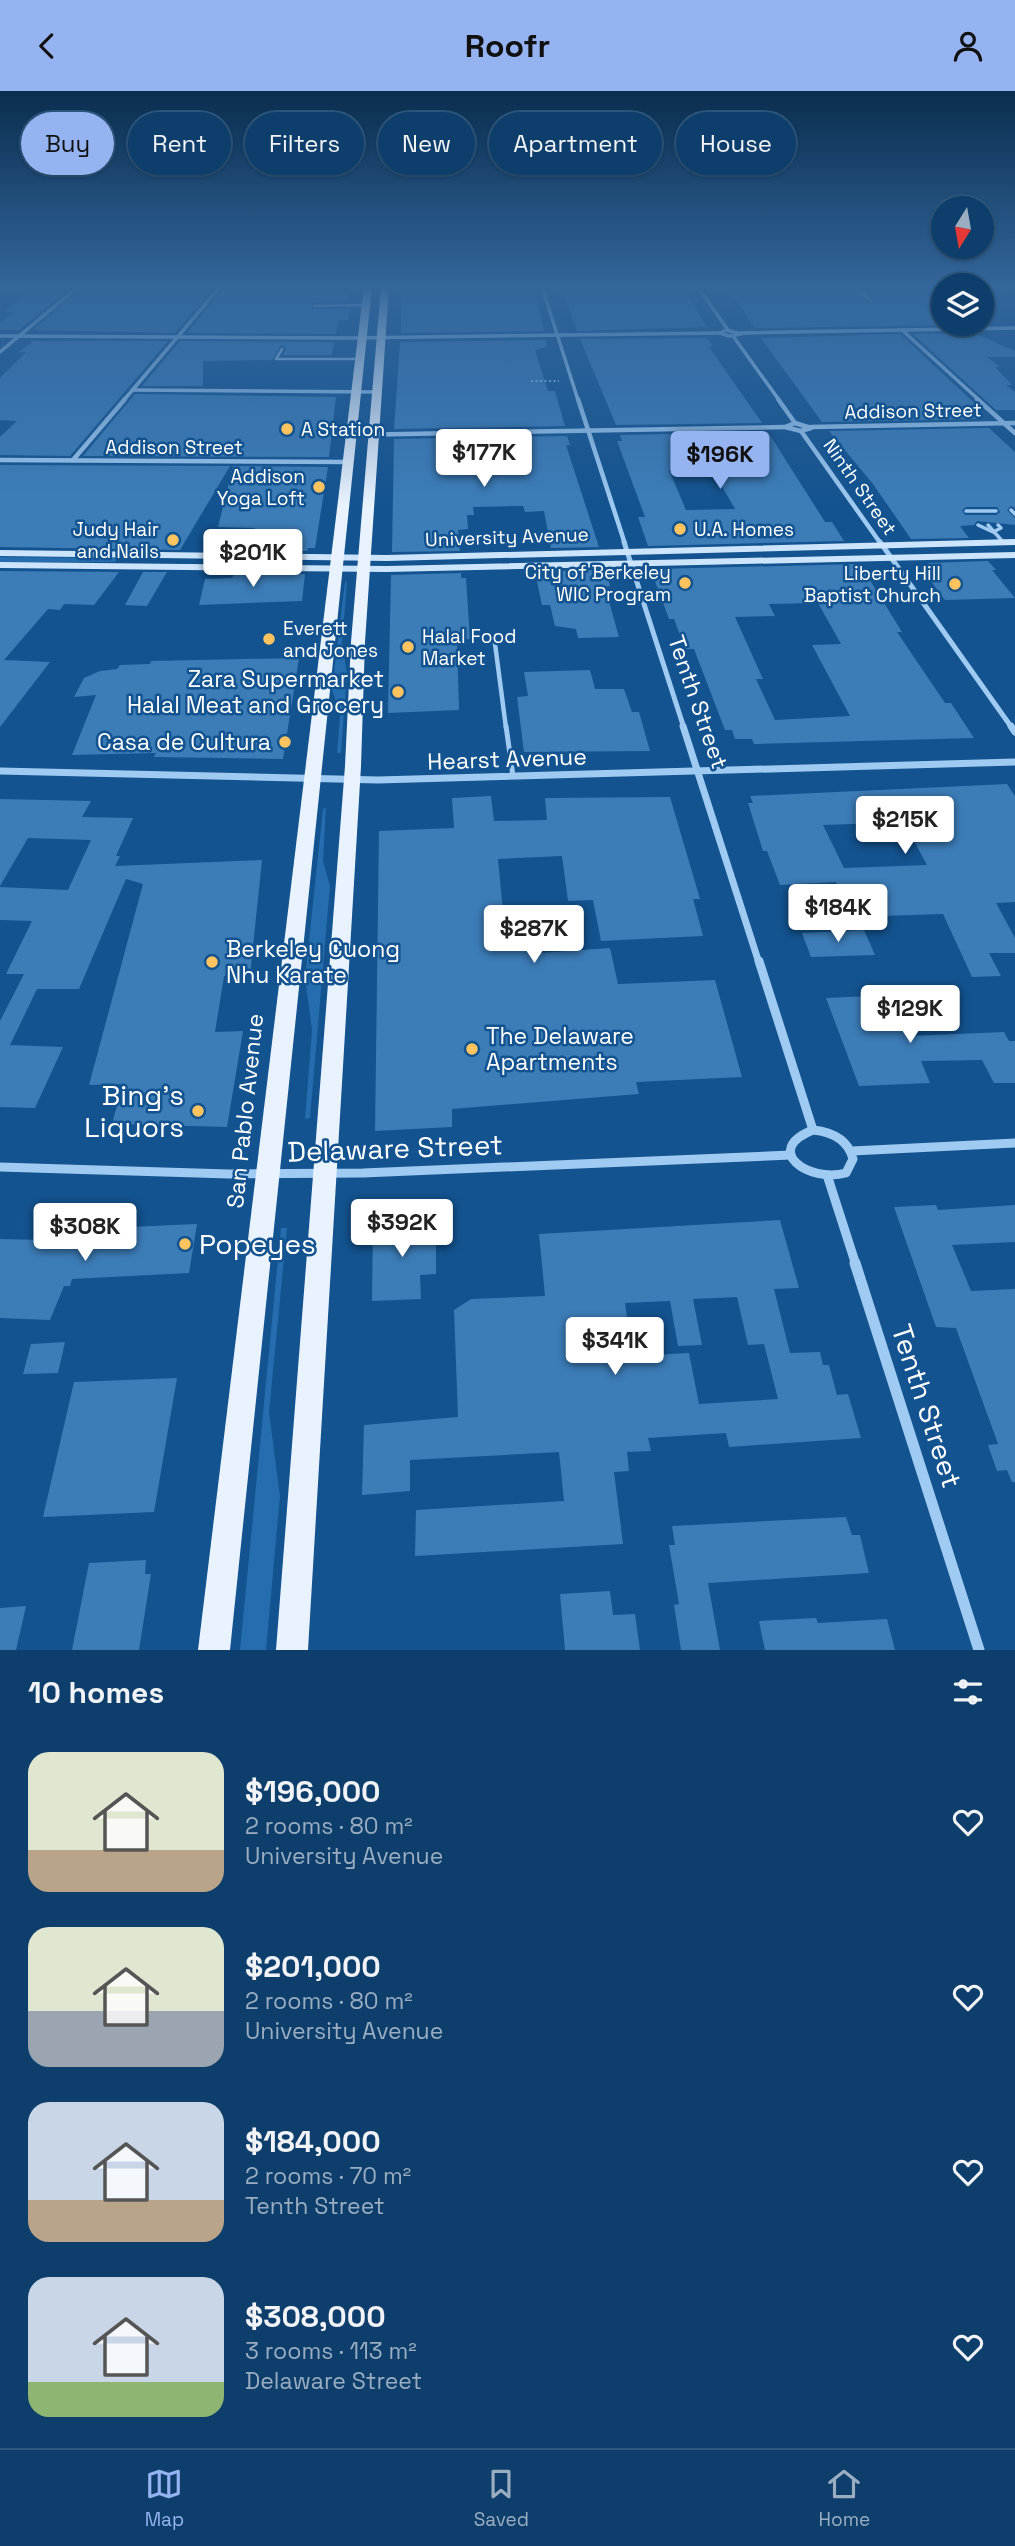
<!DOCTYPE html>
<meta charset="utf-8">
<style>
body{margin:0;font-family:"Space Grotesk",sans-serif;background:#174571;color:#f1f3f6;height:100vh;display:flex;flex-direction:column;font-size:26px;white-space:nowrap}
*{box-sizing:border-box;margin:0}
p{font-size:23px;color:#9baec1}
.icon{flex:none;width:38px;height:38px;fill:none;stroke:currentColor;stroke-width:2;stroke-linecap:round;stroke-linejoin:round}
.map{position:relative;height:1559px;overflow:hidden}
.side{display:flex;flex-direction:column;background:#0e3e6b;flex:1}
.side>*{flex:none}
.hud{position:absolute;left:21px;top:21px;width:973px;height:63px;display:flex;gap:14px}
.needle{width:46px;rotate:191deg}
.tools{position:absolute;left:931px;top:105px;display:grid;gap:14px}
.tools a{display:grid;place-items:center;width:63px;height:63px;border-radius:50%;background:#0e3e6b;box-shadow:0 2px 5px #0004,0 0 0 2px #2e577e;font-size:35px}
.price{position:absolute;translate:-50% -60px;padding:0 16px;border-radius:7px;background:#fff;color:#222;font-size:23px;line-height:46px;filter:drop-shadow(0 2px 4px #0008)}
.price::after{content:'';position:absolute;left:50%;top:42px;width:21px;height:16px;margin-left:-10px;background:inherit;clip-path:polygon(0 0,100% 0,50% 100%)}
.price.on{background:#95b2f1;color:#111}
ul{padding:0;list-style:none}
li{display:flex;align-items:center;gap:21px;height:175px;padding:0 28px}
li span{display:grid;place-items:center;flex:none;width:196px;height:140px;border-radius:21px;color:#555}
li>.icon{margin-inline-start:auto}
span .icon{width:84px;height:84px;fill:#fffc;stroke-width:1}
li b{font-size:30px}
h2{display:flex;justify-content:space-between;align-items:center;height:84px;padding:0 28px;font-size:30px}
.chip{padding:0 24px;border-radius:32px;background:#0e3e6b;box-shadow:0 2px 5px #0004,0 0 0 2px #2e577e;font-size:24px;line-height:63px}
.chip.on{background:#95b2f1;color:#111}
header{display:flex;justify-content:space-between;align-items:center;height:91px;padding:0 28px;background:#95b2f1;color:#111;font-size:32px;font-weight:800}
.dock{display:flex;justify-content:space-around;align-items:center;height:98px;border-top:2px solid #2e577e;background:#0e3e6b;font-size:19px;color:#9baec1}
.dock a{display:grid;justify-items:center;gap:4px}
.dock .on{color:#95b2f1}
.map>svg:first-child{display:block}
.green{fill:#256dae}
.building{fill:#3c7db8;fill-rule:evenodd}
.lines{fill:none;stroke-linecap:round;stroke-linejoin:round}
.path{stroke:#9fcaf1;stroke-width:2;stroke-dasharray:2 2.5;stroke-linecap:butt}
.service-far3{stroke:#9fcaf1;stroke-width:2.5}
.service-far2{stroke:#9fcaf1;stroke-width:3.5}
.service-far1{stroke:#9fcaf1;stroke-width:4.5}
.service{stroke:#9fcaf1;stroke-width:5}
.minor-far5{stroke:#9fcaf1;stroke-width:3.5}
.minor-far4{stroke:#9fcaf1;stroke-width:4.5}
.minor-far3{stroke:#9fcaf1;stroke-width:5}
.minor-far2{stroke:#9fcaf1;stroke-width:7}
.minor-far1{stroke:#9fcaf1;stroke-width:9}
.minor{stroke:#9fcaf1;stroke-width:11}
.secondary{fill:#cde5fc;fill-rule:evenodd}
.primary{fill:#e9f3ff;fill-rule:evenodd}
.poi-dot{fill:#ffc45f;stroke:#13538f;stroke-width:2.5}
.labels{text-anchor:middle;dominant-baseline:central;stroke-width:5;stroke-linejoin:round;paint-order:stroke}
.far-street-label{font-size:19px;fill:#fff;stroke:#13538f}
.far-poi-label{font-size:19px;fill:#fff;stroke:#13538f;text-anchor:start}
.poi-label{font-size:23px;fill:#fff;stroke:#13538f;text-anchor:end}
.street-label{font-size:23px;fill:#fff;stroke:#13538f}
.near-poi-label{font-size:28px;fill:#fff;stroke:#13538f;text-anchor:end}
.near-street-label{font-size:28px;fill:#fff;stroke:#13538f}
</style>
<header><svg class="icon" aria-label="back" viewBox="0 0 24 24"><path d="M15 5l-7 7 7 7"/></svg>Roofr<svg class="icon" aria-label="person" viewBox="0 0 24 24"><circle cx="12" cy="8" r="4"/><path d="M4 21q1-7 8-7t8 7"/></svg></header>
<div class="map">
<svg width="1015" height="1559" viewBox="0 0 1015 1559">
<rect width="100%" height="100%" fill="#13538f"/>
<g class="green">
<path d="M0,466L118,467L115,471H0Z"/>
<path d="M345,491H347L342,552L347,582L341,662H337L340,625L332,598Z"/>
<path d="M326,717L323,770L330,795L310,1027L305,1028L312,939L305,887L323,718Z"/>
<path d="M281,1137H287L269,1321L280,1405L266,1559H240Z"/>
</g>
<g class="building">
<path d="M35,196H71L19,239H0V232L14,221H4Z"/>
<path d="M82,196H214L175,242L33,239Z"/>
<path d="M224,196H326L325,203H348L347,210H351L313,211L311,218H350L348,229L338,230L336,243L187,242Z"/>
<path d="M535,196L544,240L401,242V198Z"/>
<path d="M561,196H683L707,236L577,240Z"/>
<path d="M727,196L850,197L868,211L872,206L863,197L943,196V233L955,234L755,237Z"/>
<path d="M974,242L1015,260V266H987L1000,276H995L1012,294H1006L1015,301V319H996L913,243Z"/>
<path d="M900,243L982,319H969L979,328L822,331L761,247Z"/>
<path d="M707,247L713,255L709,256L762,332L616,334L580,248Z"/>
<path d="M546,249L547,256L535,259L548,300H555L565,335L394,338L400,251Z"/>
<path d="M33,250H168L70,365L0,364V346L17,330L0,329V287L26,261H19Z"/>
<path d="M180,250L334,251L332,264H283L286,257L281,254L272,269L203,270V295H142Z"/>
<path d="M135,303L336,306L329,366L83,365Z"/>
<path d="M989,337L1015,361V417L1011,415L1007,419L1015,427V434L977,430L974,434L960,435L969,447L911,448L873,393L829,340ZM966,416H997L1000,421L996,424H965L962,419Z"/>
<path d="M768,341L825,431H832L844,450L648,455L638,426H645L617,350H622L620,344ZM712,378L735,418L686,419L669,379Z"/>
<path d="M567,345L570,354H566L599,456L551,457L544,420L525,421L523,415L473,416L474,424H467L468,438L458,439L460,460L392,461L394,348Z"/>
<path d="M0,374L230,375L180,459L0,456Z"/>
<path d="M233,375L328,376L315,457H308L307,460H245L255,437L218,436Z"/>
<path d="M988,470L996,479H992L1015,507L945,509L921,477H932L928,472Z"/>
<path d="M860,473L902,541H897L945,612H951L974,647L754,653L752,648H735L732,639H725L694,558H685L674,528H669L652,482H657L656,478ZM818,512L841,553L812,554L850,625L775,629L756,588H763L735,526L775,525L769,513Z"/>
<path d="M606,479L610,495L605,496L619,546L578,547L576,538L555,535L550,514H542L536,486L557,485L556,480Z"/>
<path d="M0,480L119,481L94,514L64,513L60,519L48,518L4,569L50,571L0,636Z"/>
<path d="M143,481H167L147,515L125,514Z"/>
<path d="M235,482L305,483L302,510L199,514L205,488L232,487Z"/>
<path d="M461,482V487H466L470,548L457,549L459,619L388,622L391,484Z"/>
<path d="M299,567L283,668L154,666L156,662L72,664L96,604L74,606L84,587L100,580L117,578L120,574L150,573L151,570Z"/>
<path d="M590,579L595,598H624L632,621H639L650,660L524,661L517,606L528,605L524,581Z"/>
<path d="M1007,693L1015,705V811L996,812L1015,847V862H989L1001,885L972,886L943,823L851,826L836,791L780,794L767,760H763L748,712H753L750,705ZM882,732L884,736L907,737L927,774L844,777L823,734Z"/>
<path d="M491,705L494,730L547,729L545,707L670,706L700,808H693L703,845L601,850L593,809L568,810L562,765L498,768L503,821L534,819L539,862L610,857L618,893L715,889L742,986L636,991L639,1003L452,1018V1036L375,1040L379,740L454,737L452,707Z"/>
<path d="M0,708L91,710L82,726L133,727L116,765H120L115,775L262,769L250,884L224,885L215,941L243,940L227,1036L112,1033L123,993L89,994L143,793L126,788L79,898H37L10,954L63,956L35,1017L0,1016V930L24,883H6L32,830L0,829V796L68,799L91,749L28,747L0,795Z"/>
<path d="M864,839L875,864L811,866L802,842Z"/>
<path d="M891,904L909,945L1004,941L1009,950H1015V992H994L982,969L921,970L930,992L859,995L826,907Z"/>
<path d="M936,1114L938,1119L1015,1114V1151L952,1154L971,1200L1015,1198V1391H1012L1007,1379L997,1380L988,1354L998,1353L956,1237L936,1236L894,1116Z"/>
<path d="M780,1129L799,1197L774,1198L790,1262L820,1261L823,1274H829L837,1304L848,1303L861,1347L729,1356L726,1342L648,1347L651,1360L627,1361L629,1380L614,1381L623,1453L415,1465L416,1419L564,1410L559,1361L410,1369V1400L362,1404L364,1334L458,1326L454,1219L471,1208L545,1205L539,1143ZM737,1206L748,1254L764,1253L778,1308L699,1313L689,1262L633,1265L625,1212L670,1210L678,1255L702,1254L693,1208Z"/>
<path d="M420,1130V1134L436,1133V1183L420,1184L421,1208L372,1210L373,1132Z"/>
<path d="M197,1133L189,1182L72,1188L70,1195H64L50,1229L0,1227V1148L43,1149L45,1142L106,1145L107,1137Z"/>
<path d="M65,1251L58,1282L23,1283L31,1253Z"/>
<path d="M177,1287L154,1421L43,1426L74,1291Z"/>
<path d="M846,1426L852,1444H860L869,1482L708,1492L720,1559H681L674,1514L679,1513L669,1454H675L672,1435Z"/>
<path d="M146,1469L145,1483H151L139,1559H72L89,1472Z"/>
<path d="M610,1500L613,1524L635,1523L640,1559H565L560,1503Z"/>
<path d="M26,1515L16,1559H0V1517Z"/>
<path d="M816,1527L818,1532L887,1528L895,1559H765L759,1530Z"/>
</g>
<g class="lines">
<path class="path" d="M531,290H559"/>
<g class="service-far3">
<path d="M314,215L366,214"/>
<path d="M282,258L276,268H360"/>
</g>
<g class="service-far2">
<path d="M1011,419L1015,423"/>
<path d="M966,420H996"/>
<path d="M978,434L993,441L1001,437L998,434"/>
<path d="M988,434L1003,451"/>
</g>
<path class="service-far1" d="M494,545L506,637"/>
<path class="service" d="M506,635L513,685"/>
<g class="minor-far5">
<path d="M542,196L578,309"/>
<path d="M698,196L728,239"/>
<path d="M854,196L868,207"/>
<path d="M1011,196L1015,199"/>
<path d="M726,239L741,243L729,245L720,242Z"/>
<path d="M902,239L979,309"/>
<path d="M741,242L1015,237"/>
<path d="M0,245L349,247L720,242"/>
<path d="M733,245L779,309"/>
<path d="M0,261L78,196"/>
<path d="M134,299L378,301"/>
<path d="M124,309L220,196"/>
</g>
<g class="minor-far4">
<path d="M578,308L625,453"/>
<path d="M778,308L795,332"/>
<path d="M977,308L1015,342"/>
<path d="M795,332L811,337L801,340L785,336Z"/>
<path d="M811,336L1015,332"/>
<path d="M801,340L881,453"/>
<path d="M351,344L785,336"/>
<path d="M0,369L348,371"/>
<path d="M73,369L125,308"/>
</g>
<g class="minor-far3">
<path d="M624,451L684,637"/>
<path d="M880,451L1012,637"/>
</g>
<g class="minor-far2">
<path d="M683,635L759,872"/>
<path d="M1011,635L1015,641"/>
<path d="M0,680L378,689L1015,671"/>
</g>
<g class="minor-far1">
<path d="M759,870L813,1039"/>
<path d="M813,1039C832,1041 848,1048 853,1068L846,1082C808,1092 762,1059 813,1039Z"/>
<path d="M852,1060L1015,1052"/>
<path d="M0,1076L229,1083L363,1082L791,1064"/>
<path d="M828,1087L856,1174"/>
</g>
<path class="minor" d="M855,1172L979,1559"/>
<g class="secondary">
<path d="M1015,448V454L387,470L0,465V459L387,464Z"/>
<path d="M1015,461V467L387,481L0,477V471L387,475Z"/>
</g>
<g class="primary">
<path d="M364,196H372L230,1559H198Z"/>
<path d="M381,196H389L365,551L361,675L308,1559H276L345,675L351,551Z"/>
</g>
</g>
<linearGradient id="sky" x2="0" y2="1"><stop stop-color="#0a2e4f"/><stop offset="0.47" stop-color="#33669b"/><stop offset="1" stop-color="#33669b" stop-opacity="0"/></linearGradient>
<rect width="1015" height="415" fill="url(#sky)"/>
<g class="poi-dot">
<circle cx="287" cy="338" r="7"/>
<circle cx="319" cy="396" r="7"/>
<circle cx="680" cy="438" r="7"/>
<circle cx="173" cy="449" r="7"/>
<circle cx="685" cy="492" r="7"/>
<circle cx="955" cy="493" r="7"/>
<circle cx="269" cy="548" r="7"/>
<circle cx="408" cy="556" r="7"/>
<circle cx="398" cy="601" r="7"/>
<circle cx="285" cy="651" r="7"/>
<circle cx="212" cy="871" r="7"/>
<circle cx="472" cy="958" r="7"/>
<circle cx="198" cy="1020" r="7"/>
<circle cx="185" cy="1153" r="7"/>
</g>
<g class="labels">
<g class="far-street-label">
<text transform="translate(913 320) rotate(-1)">Addison Street</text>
<text x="174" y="356">Addison Street</text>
<text transform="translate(860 396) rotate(55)">Ninth Street</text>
<text transform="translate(507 446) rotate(-2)">University Avenue</text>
</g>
<g class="far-poi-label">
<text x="301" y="338">A Station</text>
<text x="305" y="385" text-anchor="end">Addison<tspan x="305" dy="22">Yoga Loft</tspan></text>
<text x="159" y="438" text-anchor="end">Judy Hair<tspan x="159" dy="22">and Nails</tspan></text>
<text x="694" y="438">U.A. Homes</text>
<text x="671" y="481" text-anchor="end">City of Berkeley<tspan x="671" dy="22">WIC Program</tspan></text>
<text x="941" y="482" text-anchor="end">Liberty Hill<tspan x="941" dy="22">Baptist Church</tspan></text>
<text x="283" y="537">Everett<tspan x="283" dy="22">and Jones</tspan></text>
<text x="422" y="545">Halal Food<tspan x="422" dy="22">Market</tspan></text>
</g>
<g class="poi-label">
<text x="384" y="588">Zara Supermarket<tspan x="384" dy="26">Halal Meat and Grocery</tspan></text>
<text x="271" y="651">Casa de Cultura</text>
<text x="226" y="858" text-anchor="start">Berkeley Cuong<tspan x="226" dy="26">Nhu Karate</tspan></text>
<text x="486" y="945" text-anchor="start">The Delaware<tspan x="486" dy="26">Apartments</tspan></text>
</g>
<g class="street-label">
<text transform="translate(698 611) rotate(71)">Tenth Street</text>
<text transform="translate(507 668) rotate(-2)">Hearst Avenue</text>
<text transform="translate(245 1020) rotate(-84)">San Pablo Avenue</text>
</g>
<g class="near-poi-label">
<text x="184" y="1004">Bing's<tspan x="184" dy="32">Liquors</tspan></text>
<text x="199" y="1153" text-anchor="start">Popeyes</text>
</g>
<g class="near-street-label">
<text transform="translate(395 1057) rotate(-2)">Delaware Street</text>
<text transform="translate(927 1315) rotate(72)">Tenth Street</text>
</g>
</g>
</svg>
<div class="tools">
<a><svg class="needle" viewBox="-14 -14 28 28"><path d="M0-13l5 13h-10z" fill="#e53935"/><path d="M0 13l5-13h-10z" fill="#9baec1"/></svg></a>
<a><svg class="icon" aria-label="layers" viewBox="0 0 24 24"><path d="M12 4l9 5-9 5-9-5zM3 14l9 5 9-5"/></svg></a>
</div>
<b class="price" style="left:484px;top:398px">$177K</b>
<b class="price on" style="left:720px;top:400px">$196K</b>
<b class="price" style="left:253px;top:498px">$201K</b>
<b class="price" style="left:905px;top:765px">$215K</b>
<b class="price" style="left:838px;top:853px">$184K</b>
<b class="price" style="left:534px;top:874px">$287K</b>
<b class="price" style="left:910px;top:954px">$129K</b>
<b class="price" style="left:402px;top:1168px">$392K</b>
<b class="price" style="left:85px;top:1172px">$308K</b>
<b class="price" style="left:615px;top:1286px">$341K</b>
<div class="hud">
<a class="chip on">Buy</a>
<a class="chip">Rent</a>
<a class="chip">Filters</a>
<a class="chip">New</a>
<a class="chip">Apartment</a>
<a class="chip">House</a>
</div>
</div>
<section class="side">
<h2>10 homes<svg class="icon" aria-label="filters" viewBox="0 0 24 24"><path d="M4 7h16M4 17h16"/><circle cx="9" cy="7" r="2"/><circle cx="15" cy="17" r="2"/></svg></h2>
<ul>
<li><span style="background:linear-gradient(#dfe7d0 70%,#b9a48a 0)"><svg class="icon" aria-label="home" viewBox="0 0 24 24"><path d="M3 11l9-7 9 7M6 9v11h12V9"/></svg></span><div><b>$196,000</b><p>2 rooms · 80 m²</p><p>University Avenue</p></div><svg class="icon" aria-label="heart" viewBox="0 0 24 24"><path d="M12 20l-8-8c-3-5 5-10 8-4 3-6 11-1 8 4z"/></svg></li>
<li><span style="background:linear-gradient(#dfe7d0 60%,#9aa5b1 0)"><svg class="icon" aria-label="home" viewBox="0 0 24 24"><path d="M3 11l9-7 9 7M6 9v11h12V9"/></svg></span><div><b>$201,000</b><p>2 rooms · 80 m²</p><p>University Avenue</p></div><svg class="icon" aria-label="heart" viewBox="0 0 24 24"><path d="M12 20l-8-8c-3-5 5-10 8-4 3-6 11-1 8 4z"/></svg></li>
<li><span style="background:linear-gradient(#c9d6e8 70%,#b9a48a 0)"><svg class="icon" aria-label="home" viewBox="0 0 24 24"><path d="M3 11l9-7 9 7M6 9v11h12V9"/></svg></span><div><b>$184,000</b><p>2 rooms · 70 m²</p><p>Tenth Street</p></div><svg class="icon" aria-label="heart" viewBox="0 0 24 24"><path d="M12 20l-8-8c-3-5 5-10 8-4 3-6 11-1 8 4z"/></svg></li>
<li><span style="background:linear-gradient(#c9d6e8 75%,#8fb573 0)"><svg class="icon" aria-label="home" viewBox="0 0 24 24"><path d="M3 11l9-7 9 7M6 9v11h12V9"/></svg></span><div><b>$308,000</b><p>3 rooms · 113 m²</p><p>Delaware Street</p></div><svg class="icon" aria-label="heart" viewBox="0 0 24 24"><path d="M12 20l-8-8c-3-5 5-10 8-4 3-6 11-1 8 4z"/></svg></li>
</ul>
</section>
<nav class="dock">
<a class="on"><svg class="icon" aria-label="map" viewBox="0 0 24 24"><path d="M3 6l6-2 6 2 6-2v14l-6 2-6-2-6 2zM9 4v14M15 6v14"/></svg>Map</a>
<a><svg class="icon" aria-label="saved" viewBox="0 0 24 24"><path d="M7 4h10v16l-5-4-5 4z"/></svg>Saved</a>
<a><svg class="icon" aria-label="home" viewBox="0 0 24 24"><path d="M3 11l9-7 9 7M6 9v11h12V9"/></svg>Home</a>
</nav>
